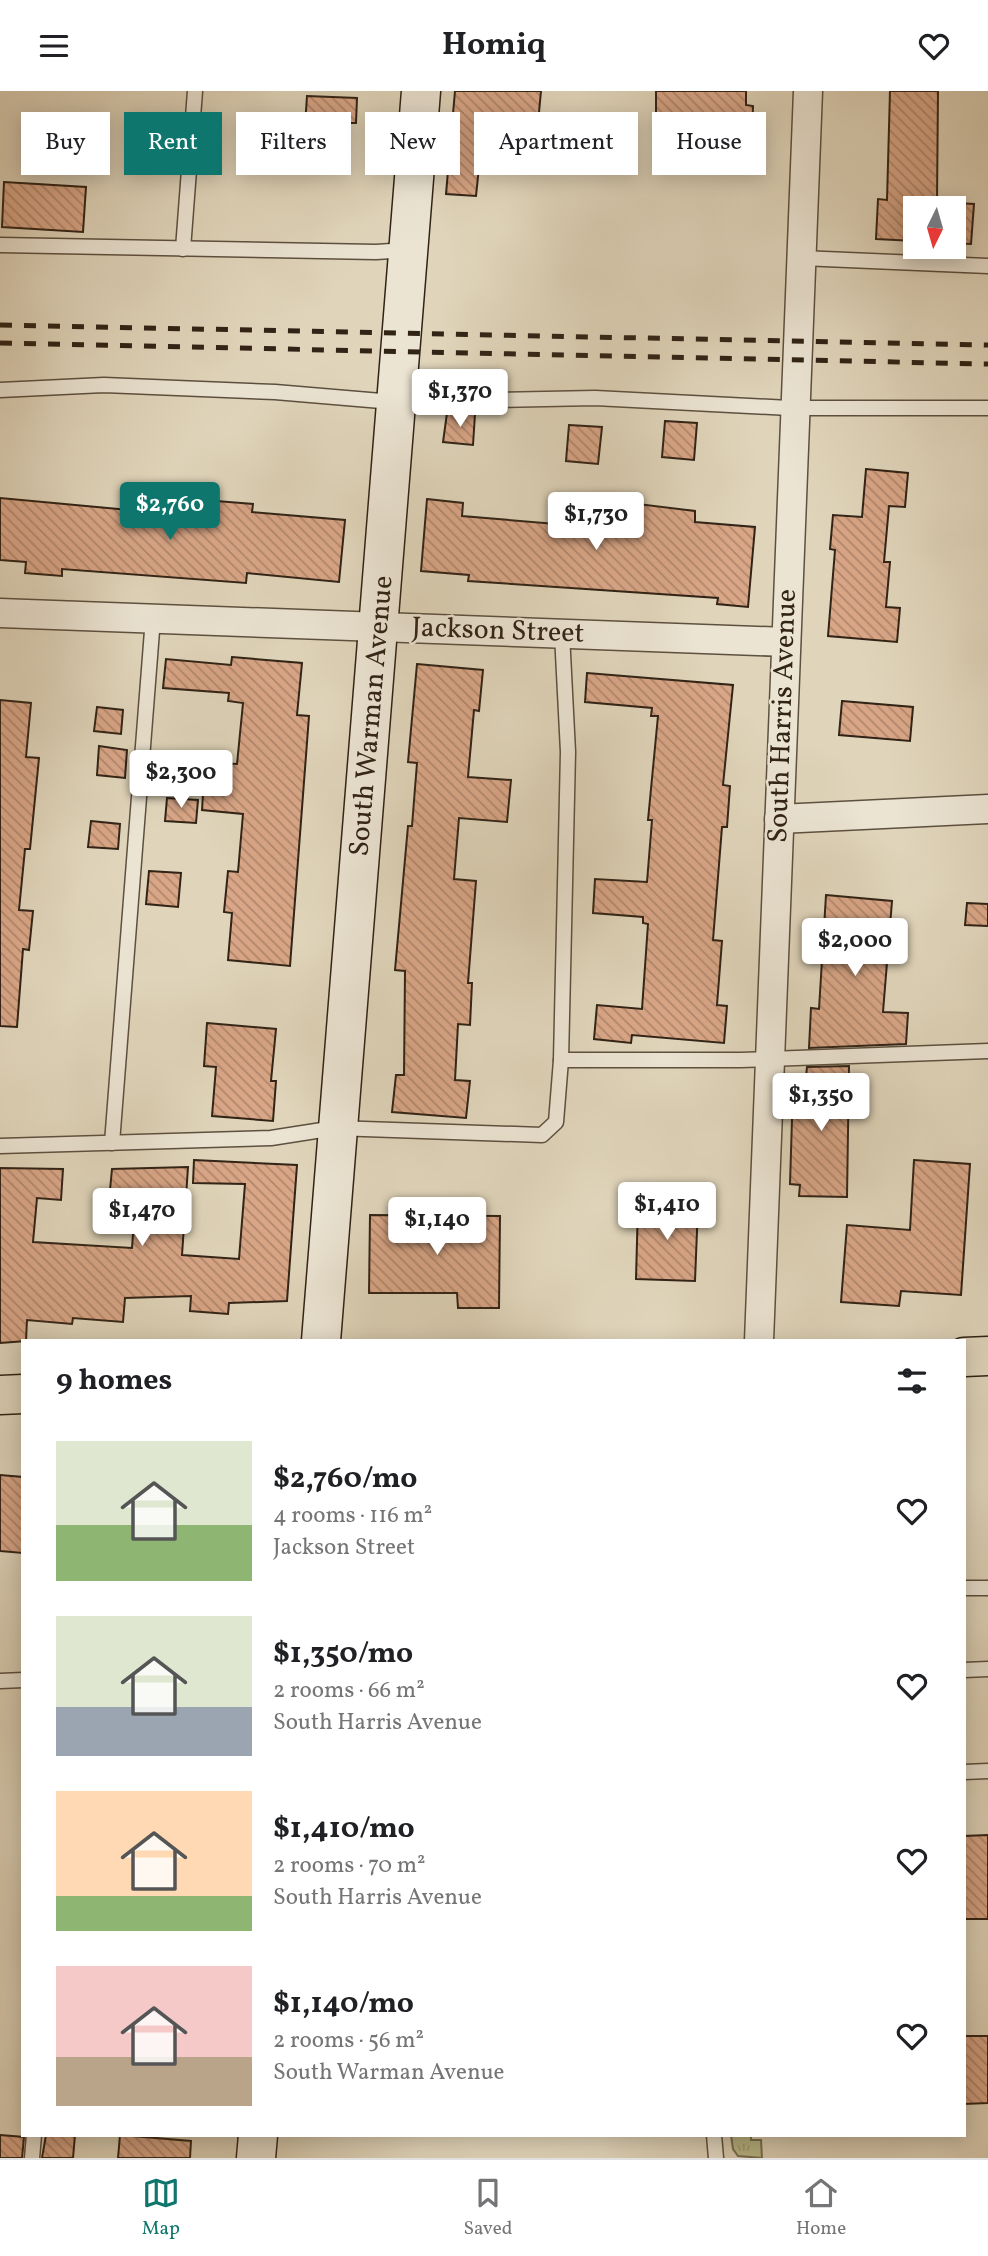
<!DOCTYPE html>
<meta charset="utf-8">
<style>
body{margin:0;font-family:Vollkorn,serif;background:#f6f6f6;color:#202124;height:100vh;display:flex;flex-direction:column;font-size:26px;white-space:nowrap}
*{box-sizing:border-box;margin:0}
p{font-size:23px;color:#757577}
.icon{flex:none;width:38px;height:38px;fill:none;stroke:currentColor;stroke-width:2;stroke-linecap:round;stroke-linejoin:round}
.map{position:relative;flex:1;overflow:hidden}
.sheet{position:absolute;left:21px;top:1248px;width:945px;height:798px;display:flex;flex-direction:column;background:#fff;border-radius:0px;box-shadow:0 4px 18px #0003}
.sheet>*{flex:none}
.hud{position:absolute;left:21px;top:21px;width:947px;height:63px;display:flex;gap:14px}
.needle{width:46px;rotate:185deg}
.controls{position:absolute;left:903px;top:105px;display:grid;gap:14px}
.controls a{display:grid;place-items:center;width:63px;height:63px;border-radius:0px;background:#fff;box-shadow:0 4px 18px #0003;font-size:35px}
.price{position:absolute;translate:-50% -60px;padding:0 16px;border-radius:7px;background:#fff;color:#222;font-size:23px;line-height:46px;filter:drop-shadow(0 2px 4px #0008)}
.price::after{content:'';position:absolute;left:50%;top:42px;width:21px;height:16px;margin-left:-10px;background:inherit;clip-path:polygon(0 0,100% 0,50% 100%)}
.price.selected{background:#0f766e;color:#fff}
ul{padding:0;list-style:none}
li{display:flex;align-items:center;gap:21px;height:175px;padding:0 35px}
li span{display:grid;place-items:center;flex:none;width:196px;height:140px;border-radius:0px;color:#555}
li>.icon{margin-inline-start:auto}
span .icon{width:84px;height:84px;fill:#fffc;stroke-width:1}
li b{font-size:30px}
h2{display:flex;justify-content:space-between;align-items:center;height:84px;padding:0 35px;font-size:30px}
.chip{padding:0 24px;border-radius:0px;background:#fff;box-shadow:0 4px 18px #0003;font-size:24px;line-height:63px}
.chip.selected{background:#0f766e;color:#fff}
header{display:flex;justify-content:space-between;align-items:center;height:91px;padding:0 35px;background:#fff;font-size:32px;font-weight:700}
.menu{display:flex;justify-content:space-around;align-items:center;height:98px;border-top:2px solid #e0e0e0;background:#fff;font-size:19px;color:#757577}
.menu a{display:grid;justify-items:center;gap:4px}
.menu .selected{color:#0f766e}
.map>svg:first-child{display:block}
.grass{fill:url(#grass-tufts);stroke:#766f50;stroke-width:2}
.building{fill:url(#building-back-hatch);stroke:#312316;stroke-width:2}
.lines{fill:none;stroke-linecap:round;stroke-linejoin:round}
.lane-casing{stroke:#5d503f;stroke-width:17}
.street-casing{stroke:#5d503f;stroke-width:31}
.secondary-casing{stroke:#312316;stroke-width:41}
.primary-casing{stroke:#312316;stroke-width:41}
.lane{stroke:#ebe4d3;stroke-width:14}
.street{stroke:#ebe4d3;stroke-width:28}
.secondary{stroke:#ebe4d3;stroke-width:38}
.primary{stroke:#e0d5bb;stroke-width:38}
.rail{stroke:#312316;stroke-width:5;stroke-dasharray:12 12;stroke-linecap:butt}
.labels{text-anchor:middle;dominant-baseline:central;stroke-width:5;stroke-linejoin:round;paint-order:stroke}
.street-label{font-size:28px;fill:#312316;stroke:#ebe4d3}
</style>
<header><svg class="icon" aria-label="menu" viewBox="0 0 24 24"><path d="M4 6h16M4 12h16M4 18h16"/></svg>Homiq<svg class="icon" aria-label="heart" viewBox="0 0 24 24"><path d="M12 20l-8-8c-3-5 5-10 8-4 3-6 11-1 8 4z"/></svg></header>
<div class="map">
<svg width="988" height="2067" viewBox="0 0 988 2067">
<defs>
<pattern id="grass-tufts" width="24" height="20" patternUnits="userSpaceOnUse" patternTransform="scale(1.75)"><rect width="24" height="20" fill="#babb8b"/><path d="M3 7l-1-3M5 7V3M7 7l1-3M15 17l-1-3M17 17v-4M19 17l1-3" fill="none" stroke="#a0a077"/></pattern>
<pattern id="building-back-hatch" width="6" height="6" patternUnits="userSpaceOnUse" patternTransform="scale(1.75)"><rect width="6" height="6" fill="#d9a687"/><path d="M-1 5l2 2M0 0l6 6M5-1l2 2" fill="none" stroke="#b1876d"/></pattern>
</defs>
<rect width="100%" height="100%" fill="#e0d5bb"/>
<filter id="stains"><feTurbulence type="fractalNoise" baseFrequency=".00286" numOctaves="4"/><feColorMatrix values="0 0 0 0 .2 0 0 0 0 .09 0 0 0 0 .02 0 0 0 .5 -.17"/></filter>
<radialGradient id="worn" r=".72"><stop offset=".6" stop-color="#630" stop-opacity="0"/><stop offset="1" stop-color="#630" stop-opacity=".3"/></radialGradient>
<path class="grass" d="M731,2044H751V2049H761L762,2067L738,2065L733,2058Z"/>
<g class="building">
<path d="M455,0H541L538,32L594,35L592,64L481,57L476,105L446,103Z"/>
<path d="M656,0H746V14L753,15L752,51L656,46Z"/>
<path d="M890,0H938L937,111L974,113L971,153L954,152V117H915V150L876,148L878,108L887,109Z"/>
<path d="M307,5L357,7L356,32H347L344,75L283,70L286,33L305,35Z"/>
<path d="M4,91L86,96L83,141L2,136Z"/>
<path d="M447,322L475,323L473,354L443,351Z"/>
<path d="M665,330L697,332L694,369L662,366Z"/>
<path d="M569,334L602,336L598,373L566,370Z"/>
<path d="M866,378L908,382L905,416L889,415L884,471H890L886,516L900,517L897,551L828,545L835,459L830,458L833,424L862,426Z"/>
<path d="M0,407L215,427L217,410L253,413L252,421L345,429L339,491L247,482L246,492L62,478V485L25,482L26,471L0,469Z"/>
<path d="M427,408L463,412L462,425L604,437L606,409L695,420V431L755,436L748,516L717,513L718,507L468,490L469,484L421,480Z"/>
<path d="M232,566L302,572L297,624L309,625L290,875L228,869L232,822L224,821L228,780L238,781L243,723L202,719L205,671L237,673L243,612L228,610L229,602L163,597L166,568L231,574Z"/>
<path d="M417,573L483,579L479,620L474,619L468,686L511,689L507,731L459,727L454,788L476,790L468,892H472L470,934L458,933L455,989L470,990L466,1027L392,1021L396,984H404L405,880L395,879L408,735H412L417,672L408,671Z"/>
<path d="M587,582L733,594L723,694L730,695L727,736H722L713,849L722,850L717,914L727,915L724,952L632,944L631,952L594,948L597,914L642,918L648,833L643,832V826L593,822L595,788L647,791L652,729H648L658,625H651L652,617L585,611Z"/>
<path d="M0,609L31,612L26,666L39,667L30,758H25L19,819L33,820L29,859L23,858L17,936L0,935Z"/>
<path d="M842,610L913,616L910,650L839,644Z"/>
<path d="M97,616L123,619L121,643L94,640Z"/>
<path d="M99,655L127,659L125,687L97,684Z"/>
<path d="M167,707L198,709L196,732L165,730Z"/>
<path d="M91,730L120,733L118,758L88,756Z"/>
<path d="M149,780L181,782L178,816L146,813Z"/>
<path d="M826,804L892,810L883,921L908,922L906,953L809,957L811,917L819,918Z"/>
<path d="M967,812L988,813V835L965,834Z"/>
<path d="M207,932L276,938L271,990H276L273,1030L212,1025L216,976L204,975Z"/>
<path d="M849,975L847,1106L799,1105L800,1094L790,1093L793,996H805L807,976Z"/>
<path d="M194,1069L297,1074L287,1210L229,1212L228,1223L190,1220L191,1205L125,1207L123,1231L73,1227L72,1233L27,1229L26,1250L0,1252V1077L63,1078L61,1109L37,1107L33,1151L132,1157L136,1101L110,1099L112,1078L188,1076L182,1164L239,1168L245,1093L193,1092Z"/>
<path d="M914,1069L970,1073L961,1204L901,1200L899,1215L841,1211L847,1134L910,1139Z"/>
<path d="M638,1113L698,1115L695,1190L636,1188Z"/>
<path d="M370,1124L500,1125L499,1217H458L457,1202H369Z"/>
<path d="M0,1384L23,1386V1462L0,1460Z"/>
<path d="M988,1744V1828H964V1745Z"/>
<path d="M964,1945H988V2012L964,2013Z"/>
<path d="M0,2044L24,2046L22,2067H0Z"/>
<path d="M46,2044H75L73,2067H42Z"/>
<path d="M120,2044L191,2050L190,2067H118Z"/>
</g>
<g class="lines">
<defs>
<g id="lane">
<path d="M0,154L376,161L407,159"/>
<path d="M183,158L195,0"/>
<path d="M801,167L988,175"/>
<path d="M0,299L104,294L275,301L393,311L595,307L789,317H988"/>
<path d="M562,543L568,661L561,969H741L988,960"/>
<path d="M112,1052L153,527"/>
<path d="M0,1055L271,1047L335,1037L542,1044L556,1031L561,969"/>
<path d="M964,1497H988"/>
<path d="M964,1579L988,1578"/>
<path d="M0,1590L23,1589"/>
<path d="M964,1681L988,1680"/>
<path d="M714,2044L716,2067"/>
<path d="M32,2067L34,2044"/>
</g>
<g id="street">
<path d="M0,522L786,551"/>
<path d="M779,728L988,718"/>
<path d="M759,1250L808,0"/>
</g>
<g id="secondary">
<path d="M321,1250L421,0"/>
<path d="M256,2067L258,2044"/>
</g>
<g id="primary">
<path d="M964,1266L988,1265"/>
<path d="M0,1304L23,1303"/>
</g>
</defs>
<use href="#lane" class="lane-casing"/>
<use href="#street" class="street-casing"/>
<use href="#secondary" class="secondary-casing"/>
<use href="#primary" class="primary-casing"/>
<use href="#lane" class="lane"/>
<use href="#street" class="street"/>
<use href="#secondary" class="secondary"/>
<use href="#primary" class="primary"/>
<g class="rail">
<path d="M0,234L988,254"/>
<path d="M0,252L988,273"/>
</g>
</g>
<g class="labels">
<g class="street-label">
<text transform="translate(498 540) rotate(2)">Jackson Street</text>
<text transform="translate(372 625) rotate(-85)">South Warman Avenue</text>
<text transform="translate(783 625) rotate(-88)">South Harris Avenue</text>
</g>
</g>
<rect width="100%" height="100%" filter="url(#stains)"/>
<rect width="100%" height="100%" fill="url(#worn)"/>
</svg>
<div class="controls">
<a><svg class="needle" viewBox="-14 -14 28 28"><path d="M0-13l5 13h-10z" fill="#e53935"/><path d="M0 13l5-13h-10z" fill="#757577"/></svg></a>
</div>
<b class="price" style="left:460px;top:338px">$1,370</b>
<b class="price selected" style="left:170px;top:451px">$2,760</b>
<b class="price" style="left:596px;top:461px">$1,730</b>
<b class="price" style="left:181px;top:719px">$2,300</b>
<b class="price" style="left:855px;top:887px">$2,000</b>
<b class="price" style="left:821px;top:1042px">$1,350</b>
<b class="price" style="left:667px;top:1151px">$1,410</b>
<b class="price" style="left:142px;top:1157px">$1,470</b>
<b class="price" style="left:437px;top:1166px">$1,140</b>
<div class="hud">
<a class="chip">Buy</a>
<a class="chip selected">Rent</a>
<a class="chip">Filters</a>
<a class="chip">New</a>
<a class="chip">Apartment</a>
<a class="chip">House</a>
</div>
<section class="sheet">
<h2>9 homes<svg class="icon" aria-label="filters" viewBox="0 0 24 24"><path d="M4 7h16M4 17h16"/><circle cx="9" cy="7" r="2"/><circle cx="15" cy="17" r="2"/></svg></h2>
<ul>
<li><span style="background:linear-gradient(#dfe7d0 60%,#8fb573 0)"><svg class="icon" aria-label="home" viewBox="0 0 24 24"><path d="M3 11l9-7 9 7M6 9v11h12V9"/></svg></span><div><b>$2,760/mo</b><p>4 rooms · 116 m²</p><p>Jackson Street</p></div><svg class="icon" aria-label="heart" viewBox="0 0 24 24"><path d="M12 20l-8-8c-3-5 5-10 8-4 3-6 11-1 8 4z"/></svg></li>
<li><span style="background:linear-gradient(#dfe7d0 65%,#9aa5b1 0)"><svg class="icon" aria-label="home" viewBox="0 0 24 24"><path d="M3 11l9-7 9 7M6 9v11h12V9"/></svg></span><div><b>$1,350/mo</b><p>2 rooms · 66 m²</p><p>South Harris Avenue</p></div><svg class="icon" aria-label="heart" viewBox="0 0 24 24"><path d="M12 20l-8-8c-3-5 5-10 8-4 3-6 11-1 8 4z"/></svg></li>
<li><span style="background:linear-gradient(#ffd9b3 75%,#8fb573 0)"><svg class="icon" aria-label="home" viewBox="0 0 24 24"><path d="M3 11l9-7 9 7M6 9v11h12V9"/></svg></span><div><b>$1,410/mo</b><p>2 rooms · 70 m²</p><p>South Harris Avenue</p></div><svg class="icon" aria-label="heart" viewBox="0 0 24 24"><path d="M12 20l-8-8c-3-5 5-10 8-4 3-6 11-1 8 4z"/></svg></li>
<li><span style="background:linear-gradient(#f6c9c9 65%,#b9a48a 0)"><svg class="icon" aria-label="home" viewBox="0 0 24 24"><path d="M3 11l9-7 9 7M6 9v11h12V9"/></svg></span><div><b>$1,140/mo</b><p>2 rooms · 56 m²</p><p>South Warman Avenue</p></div><svg class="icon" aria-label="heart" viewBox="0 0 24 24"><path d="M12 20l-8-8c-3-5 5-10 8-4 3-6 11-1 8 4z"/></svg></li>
</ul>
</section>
</div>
<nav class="menu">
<a class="selected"><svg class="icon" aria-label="map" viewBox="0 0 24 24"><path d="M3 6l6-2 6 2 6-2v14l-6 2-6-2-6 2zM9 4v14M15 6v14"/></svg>Map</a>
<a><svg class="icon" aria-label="saved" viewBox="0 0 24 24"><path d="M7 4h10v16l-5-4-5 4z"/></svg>Saved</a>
<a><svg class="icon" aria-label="home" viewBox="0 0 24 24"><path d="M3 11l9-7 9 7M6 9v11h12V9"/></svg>Home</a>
</nav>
